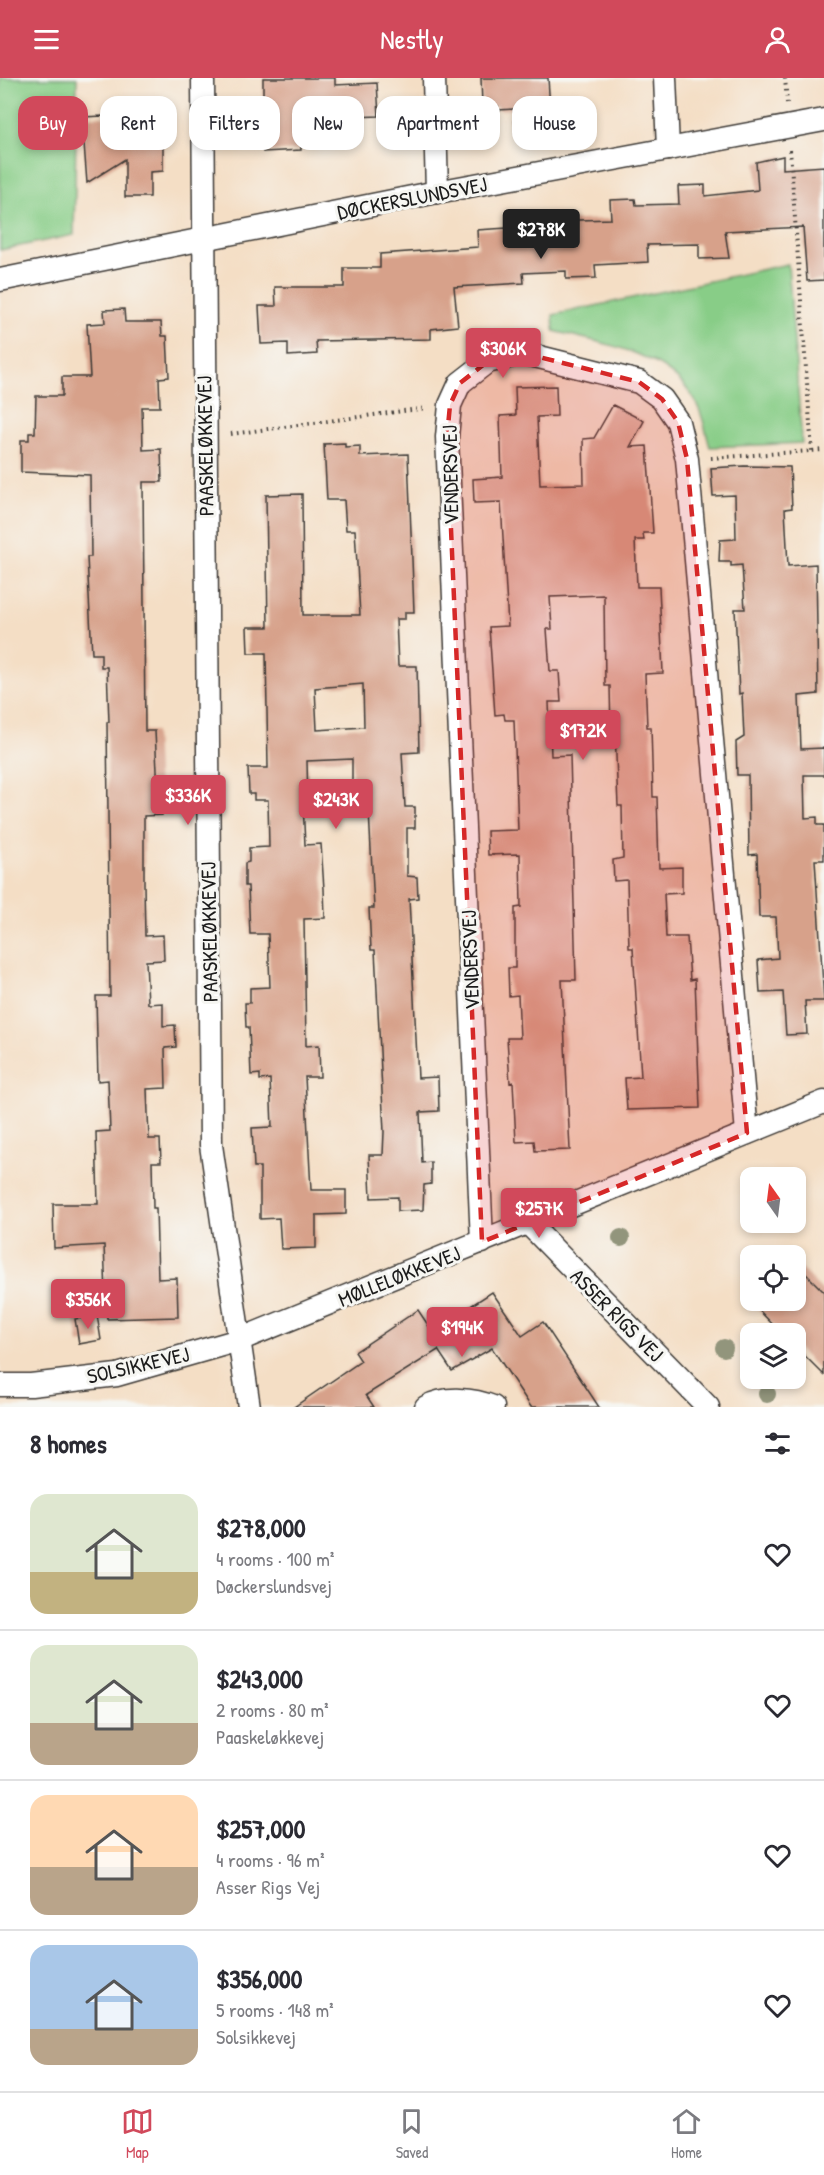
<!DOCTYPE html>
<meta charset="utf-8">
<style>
body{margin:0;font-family:"Patrick Hand",sans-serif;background:#f2f2f3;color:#2b2b33;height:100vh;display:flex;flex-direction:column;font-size:22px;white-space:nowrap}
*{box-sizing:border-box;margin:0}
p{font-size:20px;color:#7c7c81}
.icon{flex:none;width:33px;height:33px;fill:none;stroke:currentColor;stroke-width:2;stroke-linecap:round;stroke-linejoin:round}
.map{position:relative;height:1329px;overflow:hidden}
.side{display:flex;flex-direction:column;background:#fff;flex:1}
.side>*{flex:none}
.guide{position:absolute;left:18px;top:18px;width:789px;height:54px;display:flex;gap:12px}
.needle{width:39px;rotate:346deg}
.controls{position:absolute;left:740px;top:1089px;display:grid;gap:12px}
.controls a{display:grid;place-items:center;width:66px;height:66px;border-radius:12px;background:#fff;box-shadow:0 3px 9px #0003;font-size:30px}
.price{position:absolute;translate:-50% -51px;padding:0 14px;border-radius:6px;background:#d1495b;color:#fff;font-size:20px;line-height:39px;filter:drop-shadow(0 2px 3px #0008)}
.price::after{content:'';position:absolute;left:50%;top:36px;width:18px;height:14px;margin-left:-9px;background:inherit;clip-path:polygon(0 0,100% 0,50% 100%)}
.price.current{background:#222;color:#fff}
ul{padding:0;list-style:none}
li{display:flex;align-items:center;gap:18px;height:150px;padding:0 30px}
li+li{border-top:2px solid #e1e1e2}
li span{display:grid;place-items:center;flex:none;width:168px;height:120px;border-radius:18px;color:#555}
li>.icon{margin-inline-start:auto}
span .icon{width:72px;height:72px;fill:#fffc;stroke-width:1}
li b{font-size:26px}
h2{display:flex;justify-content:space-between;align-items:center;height:72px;padding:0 30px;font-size:26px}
.pill{padding:0 21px;border-radius:18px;background:#fff;box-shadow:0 3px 9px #0003;font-size:21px;line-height:54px}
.pill.current{background:#d1495b;color:#fff}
header{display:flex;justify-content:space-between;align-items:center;height:78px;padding:0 30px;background:#d1495b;color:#fff;font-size:27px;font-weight:600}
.tabs{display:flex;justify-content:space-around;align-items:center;height:84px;border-top:2px solid #e1e1e2;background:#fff;font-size:16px;color:#7c7c81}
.tabs a{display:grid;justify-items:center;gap:3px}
.tabs .current{color:#d1495b}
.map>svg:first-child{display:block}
.green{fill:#88cd87;stroke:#527452;stroke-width:1.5}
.building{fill:#d7a18a;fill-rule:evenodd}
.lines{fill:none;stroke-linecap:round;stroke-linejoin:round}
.minor-casing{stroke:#3c3935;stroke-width:25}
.path{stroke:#3c3935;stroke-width:4;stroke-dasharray:1.5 4.5;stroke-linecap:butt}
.minor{stroke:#fff;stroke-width:22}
.tree{fill:#92957c}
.marked{fill:#d62828;fill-opacity:0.2;stroke:#d62828;stroke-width:4.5;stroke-dasharray:12 8;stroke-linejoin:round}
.labels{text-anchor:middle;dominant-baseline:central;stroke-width:6;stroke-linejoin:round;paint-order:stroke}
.street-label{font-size:21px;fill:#1c1c1c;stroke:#f6f6f2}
</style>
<header><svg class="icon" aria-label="menu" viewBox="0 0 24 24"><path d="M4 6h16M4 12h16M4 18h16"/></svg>Nestly<svg class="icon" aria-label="person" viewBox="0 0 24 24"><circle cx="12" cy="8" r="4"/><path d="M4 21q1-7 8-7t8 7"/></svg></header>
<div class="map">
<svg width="824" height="1329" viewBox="0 0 824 1329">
<rect width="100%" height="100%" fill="#f6f6f2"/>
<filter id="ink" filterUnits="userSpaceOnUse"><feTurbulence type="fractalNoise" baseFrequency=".0167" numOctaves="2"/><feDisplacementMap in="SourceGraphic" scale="12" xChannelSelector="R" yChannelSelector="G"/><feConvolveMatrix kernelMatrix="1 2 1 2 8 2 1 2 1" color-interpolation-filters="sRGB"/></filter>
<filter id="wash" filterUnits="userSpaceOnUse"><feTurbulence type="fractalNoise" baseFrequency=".008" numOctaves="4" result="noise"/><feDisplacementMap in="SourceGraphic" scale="24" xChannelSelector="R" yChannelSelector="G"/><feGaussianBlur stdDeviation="1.35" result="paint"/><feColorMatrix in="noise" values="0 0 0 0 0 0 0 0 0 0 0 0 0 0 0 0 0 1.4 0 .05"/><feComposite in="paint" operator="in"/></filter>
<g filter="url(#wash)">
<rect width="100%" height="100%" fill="#f4dec5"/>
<g class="green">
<path d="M0,0H77L74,157L0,172Z"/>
<path d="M788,186L802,365L710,369C706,356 704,341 698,329C674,275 604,266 554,253L553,237Z"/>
</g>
<g id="blocks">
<g class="building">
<path d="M263,0H335V7L377,5L379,38L300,41L301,72L263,74Z"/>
<path d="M481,0H548L550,31H537L540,48L515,54L514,31L498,32V28L482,27Z"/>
<path d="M104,38L105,55H168L163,58V93L150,94V119H125V81L87,105L82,39Z"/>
<path d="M783,78V91L824,88V202L807,203L803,149L725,153L729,180L699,181V166L647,167L648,184L595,187L596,200L566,201V193L523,195L524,205L454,209L458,248L431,251V261L316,263L317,276L288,278V265L261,266L259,228H276L275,209H344V190H380V176L478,169L477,152L507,150V158L550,154L549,143L611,141L610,122L635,121L636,127L679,126L678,108L705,107V118L758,112L756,84Z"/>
<path d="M124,231L125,244H161L162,258H167L169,299L159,300L160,329H142L143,372L161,371L162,404H143L145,653H155L158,713H161L162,737L144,738V806L145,858L163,857L164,882L146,883L148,926L163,925V948L175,947L176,969L165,970L166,1010L147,1011L149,1061H160L161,1084H152L153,1130H156L158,1201L177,1200L178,1239L107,1241L104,1167L54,1170L53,1126H98L96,1054L110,1053L108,1002L98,1003L96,918H110L107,644H109L107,589H101V576H92L87,479H91L90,397L21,394V362H29V355H35L36,318H62V299H90L87,246L105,245L104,232Z"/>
<path d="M556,308L557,338L537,339L540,407L584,406L583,361L594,360L613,327L644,343L630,369L647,368L653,455H643L644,462H635L637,509H659L663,595L645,596L647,649H651L653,719H657L659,790L682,789V815L664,816L666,859H687L690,902L695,901L700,1030L627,1032L625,1000L641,999L633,870H629L627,802L614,803L613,782L623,780L622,728H618L615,652L611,653L610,608H605L604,517L550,519L552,551H547L550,593H559L561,624H549L551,678L570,677L576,902H562L570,1072L535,1073L534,1063L516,1064L513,1004L510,1005L507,960H520L518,917L509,918L508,890H515V830L521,829L520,776L488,777L487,753L518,752L514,642H505L504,636L495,637L489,549L508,548L501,424L474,425L473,401L502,399L500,338L516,337L515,309Z"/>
<path d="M345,365V369L360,368V378L408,376L414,534H405V541H396L398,588H417L419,674L402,675L405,729H415V750H407V798L417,799L418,820L409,821L418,1000L438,999L439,1033L420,1034L422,1085L431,1084V1106L424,1107L423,1132L398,1133V1119L371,1120L369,1077H383L384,1054L375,872H371L369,830H374L369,733L352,734V681L307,683L308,725H303L305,767L321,766L324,811L325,840L304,841L306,968L319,967L320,999H305L311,1112H346V1136L316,1137V1170L281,1171L279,1140L260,1141V1089H254L252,1050L272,1049L270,1001L260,1002V996L251,997L249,949H246L245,925H250V910L270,909L268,856H250L248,808H245V785L249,784V770L269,769L268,722H254V716H249L248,690H268L266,575H248L247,549H268L266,417L302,416L303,537H360L355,452H346L344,422H327L324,366ZM363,606L364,649L317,652L315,610Z"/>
<path d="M744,388L790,389L792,430L785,431L788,488L816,486L818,616L799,618L801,671L824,670V697H804L805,740L817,739V747H824V782H815L824,923H805L807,956L786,957L783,914L760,915L758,882L778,880L776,839H759L757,776L749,777L748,697H737L736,664L744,659L742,615L739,616L735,531H745L742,487L731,488V484H719L720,462L736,461L735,417L713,418L711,390Z"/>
<path d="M795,1185L824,1214V1297L795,1268V1256H782L749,1222H795Z"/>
<path d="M492,1214L522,1258L543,1244L599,1329H531L492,1270L452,1293L438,1272L366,1317L374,1329H294L361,1283L355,1274L418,1232L432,1253Z"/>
<path d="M97,1237L101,1262L79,1266L75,1241Z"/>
</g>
</g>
</g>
<g filter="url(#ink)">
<use href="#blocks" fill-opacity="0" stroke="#3c3935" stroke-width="1.5"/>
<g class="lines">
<defs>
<g id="minor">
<path d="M203,0L211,1067L249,1329"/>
<path d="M434,0L437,114"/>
<path d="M665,0L668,71"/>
<path d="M0,202L437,114L824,42"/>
<path d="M527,1144L708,1329"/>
<path d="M482,1164L447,359L450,327L460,305L487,284L523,275L639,304L662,321L678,344L687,381L747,1055"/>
<path d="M0,1307H31L117,1297L239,1262L824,1024"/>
<path d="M426,1329C445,1318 474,1321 493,1329"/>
</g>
</defs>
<use href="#minor" class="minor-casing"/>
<g class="path">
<path d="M785,0L787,25"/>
<path d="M790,72L812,373"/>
<path d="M231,356L426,330"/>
<path d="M711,380L824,372"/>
</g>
<use href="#minor" class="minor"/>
</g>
<g class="tree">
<circle cx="621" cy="1160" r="9"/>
<circle cx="724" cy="1270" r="9"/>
<circle cx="767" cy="1316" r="9"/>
</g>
</g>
<path class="marked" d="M523,275L639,304L662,321L678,344L687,381L747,1055L482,1164L447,359L450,327L460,305L487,284Z"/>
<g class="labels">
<g class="street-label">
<text transform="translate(412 120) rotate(-11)">DØCKERSLUNDSVEJ</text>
<text transform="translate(205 368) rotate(-91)">PAASKELØKKEVEJ</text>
<text transform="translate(450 397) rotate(-91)">VENDERSVEJ</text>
<text transform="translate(209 854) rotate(-91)">PAASKELØKKEVEJ</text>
<text transform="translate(470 882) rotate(-92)">VENDERSVEJ</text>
<text transform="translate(399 1198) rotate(-22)">MØLLELØKKEVEJ</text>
<text transform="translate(617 1237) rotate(45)">ASSER RIGS VEJ</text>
<text transform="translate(138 1287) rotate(-13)">SOLSIKKEVEJ</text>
</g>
</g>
</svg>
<div class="controls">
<a><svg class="needle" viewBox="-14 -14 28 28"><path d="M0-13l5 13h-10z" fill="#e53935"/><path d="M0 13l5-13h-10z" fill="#7c7c81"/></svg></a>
<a><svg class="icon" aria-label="locate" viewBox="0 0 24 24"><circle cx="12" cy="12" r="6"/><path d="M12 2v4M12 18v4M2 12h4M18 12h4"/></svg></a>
<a><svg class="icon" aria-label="layers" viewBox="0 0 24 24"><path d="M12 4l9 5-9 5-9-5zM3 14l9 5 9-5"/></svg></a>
</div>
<b class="price current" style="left:541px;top:182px">$278K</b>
<b class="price" style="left:503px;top:301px">$306K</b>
<b class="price" style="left:583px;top:683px">$172K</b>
<b class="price" style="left:188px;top:748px">$336K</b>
<b class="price" style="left:336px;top:752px">$243K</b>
<b class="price" style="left:539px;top:1161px">$257K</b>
<b class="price" style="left:88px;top:1252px">$356K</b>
<b class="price" style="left:462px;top:1280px">$194K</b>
<div class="guide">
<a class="pill current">Buy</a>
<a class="pill">Rent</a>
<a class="pill">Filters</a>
<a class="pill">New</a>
<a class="pill">Apartment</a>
<a class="pill">House</a>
</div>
</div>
<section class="side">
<h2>8 homes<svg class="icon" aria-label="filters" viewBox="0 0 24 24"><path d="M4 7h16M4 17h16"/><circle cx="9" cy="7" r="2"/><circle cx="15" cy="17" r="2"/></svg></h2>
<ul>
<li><span style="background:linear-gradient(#dfe7d0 65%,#c2b280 0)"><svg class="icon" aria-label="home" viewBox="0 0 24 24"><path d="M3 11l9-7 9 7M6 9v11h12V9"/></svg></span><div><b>$278,000</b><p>4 rooms · 100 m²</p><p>Døckerslundsvej</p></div><svg class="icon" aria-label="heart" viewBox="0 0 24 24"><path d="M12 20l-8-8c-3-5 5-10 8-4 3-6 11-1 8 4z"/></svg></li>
<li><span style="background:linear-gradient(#dfe7d0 65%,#b9a48a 0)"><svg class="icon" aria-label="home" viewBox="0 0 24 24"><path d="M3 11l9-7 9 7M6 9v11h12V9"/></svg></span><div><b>$243,000</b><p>2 rooms · 80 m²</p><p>Paaskeløkkevej</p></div><svg class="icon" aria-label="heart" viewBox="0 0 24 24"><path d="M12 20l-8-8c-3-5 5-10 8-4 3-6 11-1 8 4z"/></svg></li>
<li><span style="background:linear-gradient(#ffd9b3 60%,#b9a48a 0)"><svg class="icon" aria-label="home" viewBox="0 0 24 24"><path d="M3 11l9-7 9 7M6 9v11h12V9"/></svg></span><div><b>$257,000</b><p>4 rooms · 96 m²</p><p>Asser Rigs Vej</p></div><svg class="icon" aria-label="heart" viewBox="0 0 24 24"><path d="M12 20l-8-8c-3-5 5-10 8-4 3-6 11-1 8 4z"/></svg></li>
<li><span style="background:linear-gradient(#a9c7e8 70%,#b9a48a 0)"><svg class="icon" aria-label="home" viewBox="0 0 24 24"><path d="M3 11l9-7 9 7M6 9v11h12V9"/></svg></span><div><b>$356,000</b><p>5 rooms · 148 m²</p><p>Solsikkevej</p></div><svg class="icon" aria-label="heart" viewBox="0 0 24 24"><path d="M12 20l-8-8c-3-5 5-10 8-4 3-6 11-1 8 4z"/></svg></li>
</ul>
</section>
<nav class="tabs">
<a class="current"><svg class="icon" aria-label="map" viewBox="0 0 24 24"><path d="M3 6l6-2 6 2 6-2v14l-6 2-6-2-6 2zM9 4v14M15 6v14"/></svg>Map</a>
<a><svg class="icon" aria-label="saved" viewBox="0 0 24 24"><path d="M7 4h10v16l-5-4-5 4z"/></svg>Saved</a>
<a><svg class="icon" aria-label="home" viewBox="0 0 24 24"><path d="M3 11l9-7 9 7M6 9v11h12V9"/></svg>Home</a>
</nav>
